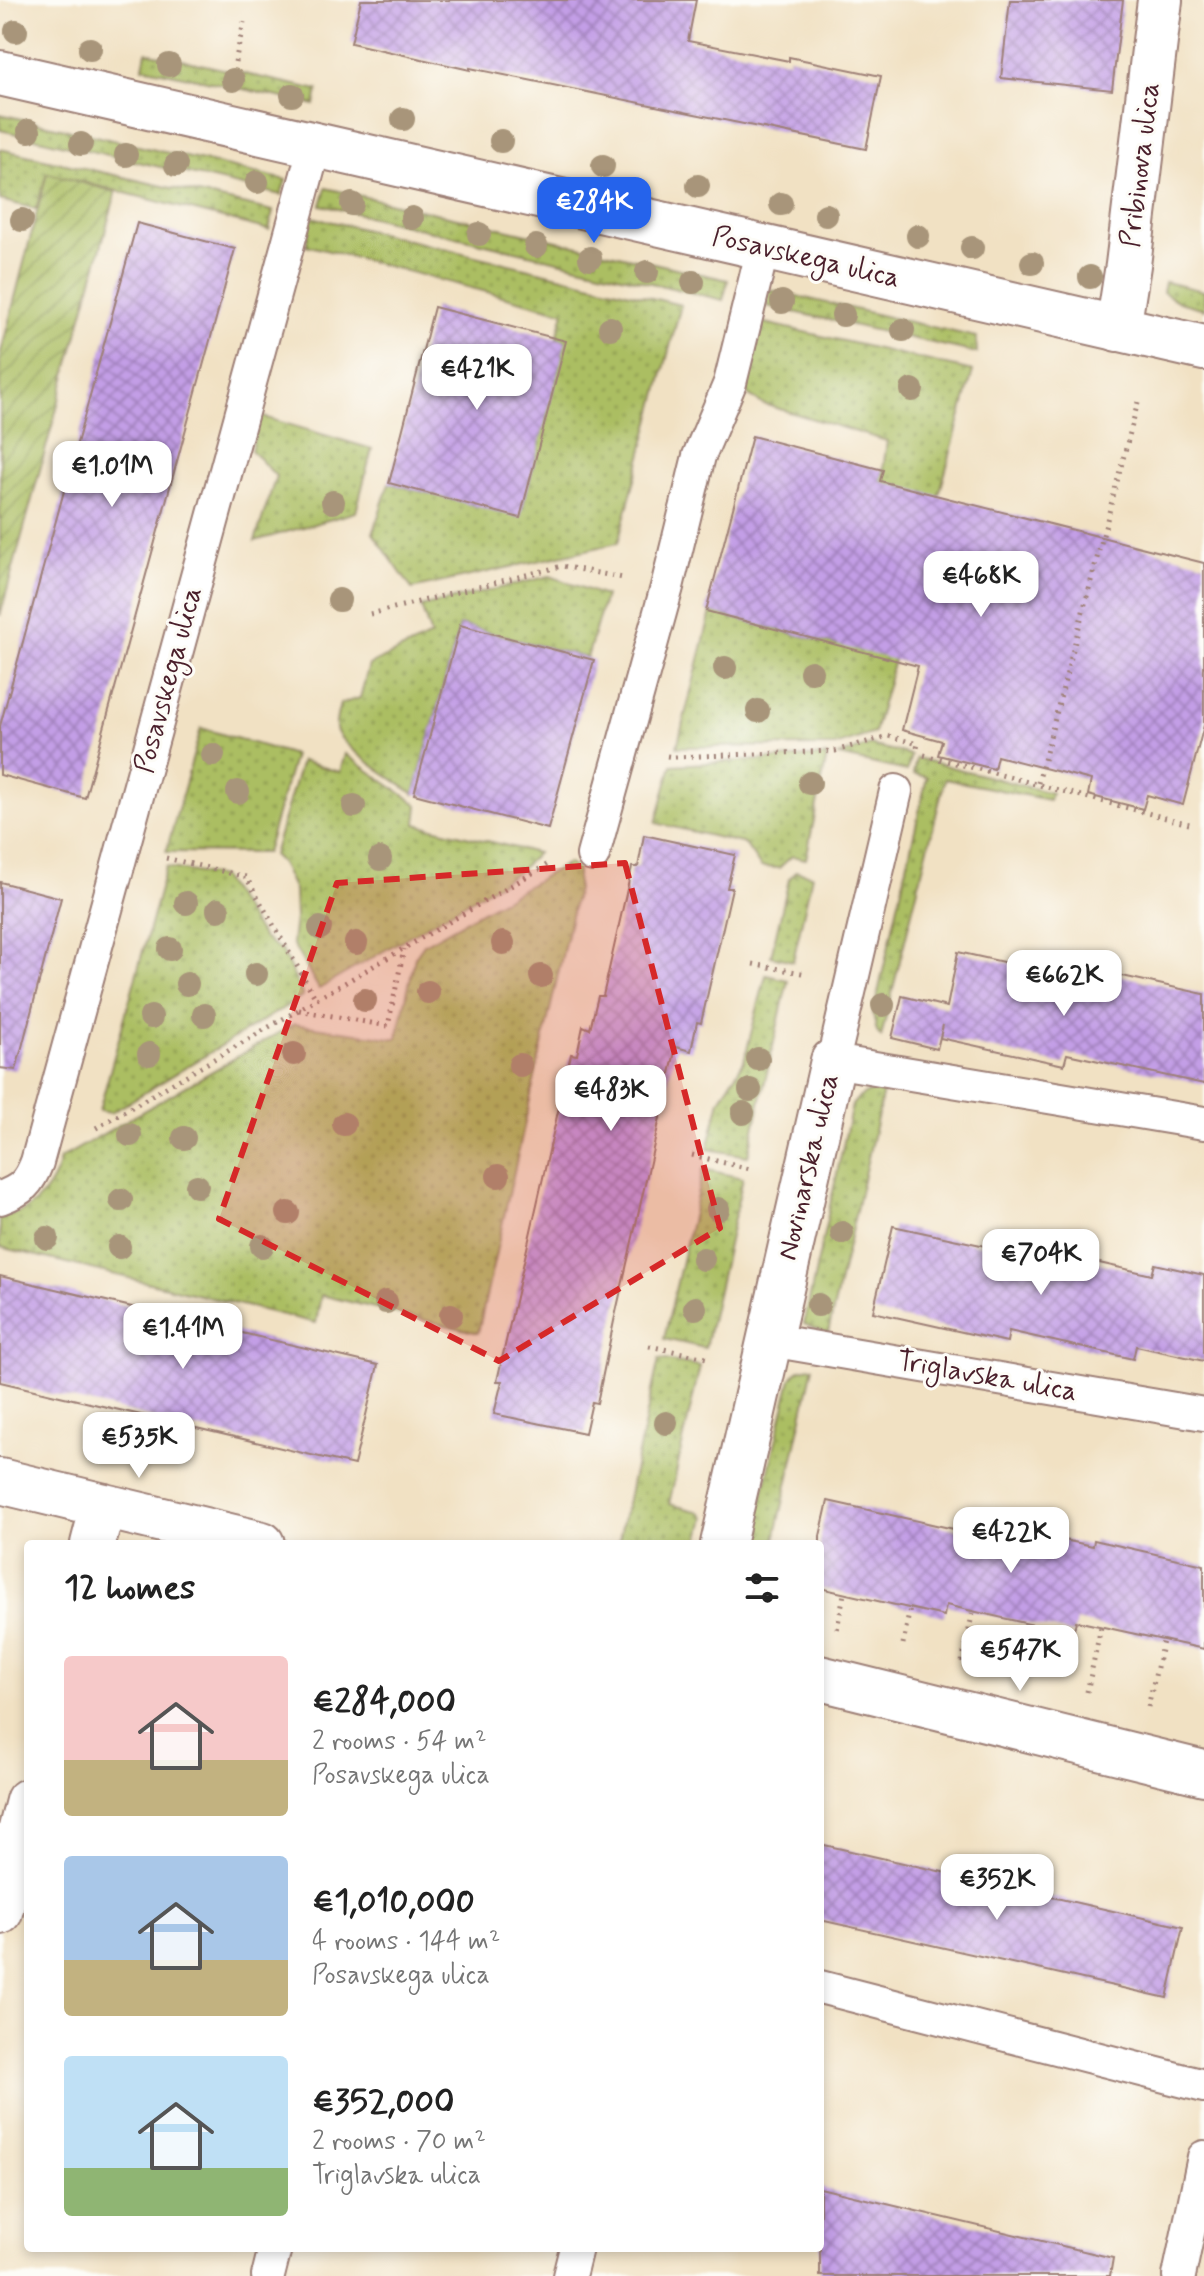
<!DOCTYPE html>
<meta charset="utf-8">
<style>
body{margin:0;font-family:Mynerve,sans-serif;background:#f6f6f6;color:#222;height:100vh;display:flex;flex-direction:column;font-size:30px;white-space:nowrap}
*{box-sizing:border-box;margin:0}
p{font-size:26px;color:#767676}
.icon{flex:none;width:44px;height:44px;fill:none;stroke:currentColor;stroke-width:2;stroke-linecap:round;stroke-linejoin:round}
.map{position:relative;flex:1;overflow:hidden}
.details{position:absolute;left:24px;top:1540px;width:800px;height:712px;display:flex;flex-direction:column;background:#fff;border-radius:8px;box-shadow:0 4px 12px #0003}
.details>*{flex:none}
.price{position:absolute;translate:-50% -68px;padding:0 18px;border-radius:16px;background:#fff;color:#222;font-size:26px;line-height:52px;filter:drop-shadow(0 2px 4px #0008)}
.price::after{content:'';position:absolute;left:50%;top:48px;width:24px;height:18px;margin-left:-12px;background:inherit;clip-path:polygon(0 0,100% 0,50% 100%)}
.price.on{background:#2563eb;color:#fff}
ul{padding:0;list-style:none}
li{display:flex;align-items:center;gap:24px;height:200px;padding:0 40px}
li span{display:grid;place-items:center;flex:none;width:224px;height:160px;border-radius:8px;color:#555}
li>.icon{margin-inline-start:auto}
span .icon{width:96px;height:96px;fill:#fffc;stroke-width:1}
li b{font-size:34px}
h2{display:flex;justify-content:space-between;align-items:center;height:96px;padding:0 40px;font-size:34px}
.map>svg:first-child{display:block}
.grass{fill:url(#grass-dots);stroke:#7a6e46;stroke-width:2}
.garden{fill:url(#garden-furrows);stroke:#7a6e46;stroke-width:2}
.building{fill:url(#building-cross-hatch)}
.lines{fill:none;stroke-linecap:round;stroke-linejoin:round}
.service-casing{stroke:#9e8077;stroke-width:36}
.minor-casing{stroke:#9e8077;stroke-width:48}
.tertiary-casing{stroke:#9e8077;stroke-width:48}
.path{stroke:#9e8077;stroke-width:5;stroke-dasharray:2 6;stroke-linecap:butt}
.service{stroke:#fff;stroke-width:32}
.minor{stroke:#fff;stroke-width:44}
.tertiary{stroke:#fff;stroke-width:44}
.tree{fill:#a8957a}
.marked{fill:#d62828;fill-opacity:0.2;stroke:#d62828;stroke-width:6;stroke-dasharray:16 10;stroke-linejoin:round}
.labels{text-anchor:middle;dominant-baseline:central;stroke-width:6;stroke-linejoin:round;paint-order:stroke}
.street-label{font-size:28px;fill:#4a1f2b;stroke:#fdfcf7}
</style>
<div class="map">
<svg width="1204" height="2276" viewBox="0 0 1204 2276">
<defs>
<pattern id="grass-dots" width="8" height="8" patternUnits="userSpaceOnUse" patternTransform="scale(2)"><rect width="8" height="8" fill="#abbe62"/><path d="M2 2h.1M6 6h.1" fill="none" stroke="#8d9a51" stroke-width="1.8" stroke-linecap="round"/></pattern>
<pattern id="garden-furrows" width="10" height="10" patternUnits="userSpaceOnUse" patternTransform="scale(2)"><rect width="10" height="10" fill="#abbe62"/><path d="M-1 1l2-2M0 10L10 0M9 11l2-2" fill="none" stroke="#8d9a51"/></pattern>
<pattern id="building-cross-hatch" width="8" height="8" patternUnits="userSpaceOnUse" patternTransform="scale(2)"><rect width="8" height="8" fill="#c39ee6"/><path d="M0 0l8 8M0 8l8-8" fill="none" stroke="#a080bb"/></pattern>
</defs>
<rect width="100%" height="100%" fill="#fdfcf7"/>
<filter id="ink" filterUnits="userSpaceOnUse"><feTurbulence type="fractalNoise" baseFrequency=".0125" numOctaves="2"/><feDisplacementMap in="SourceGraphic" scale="16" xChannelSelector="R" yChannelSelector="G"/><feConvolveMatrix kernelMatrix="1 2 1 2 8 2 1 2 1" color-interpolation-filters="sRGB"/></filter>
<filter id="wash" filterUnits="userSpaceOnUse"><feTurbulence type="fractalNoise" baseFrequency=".006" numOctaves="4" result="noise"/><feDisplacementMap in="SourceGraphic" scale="32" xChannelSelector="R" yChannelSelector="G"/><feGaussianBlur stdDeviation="1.8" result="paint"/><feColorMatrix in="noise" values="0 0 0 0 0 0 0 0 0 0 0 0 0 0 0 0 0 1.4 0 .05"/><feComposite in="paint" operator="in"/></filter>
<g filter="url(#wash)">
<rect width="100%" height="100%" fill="#f1e1c3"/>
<g class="grass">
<path d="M146,52L318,90L315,105L143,67Z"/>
<path d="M0,114L286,180L281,195L0,130Z"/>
<path d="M0,149L273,211L269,230L47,173L36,209L0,200Z"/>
<path d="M326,188L728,280L723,300L321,205Z"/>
<path d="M312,217L681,305L618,543L412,589L373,533L389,483L520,517L565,341L557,338L564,312L306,245Z"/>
<path d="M1165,282L1204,291V309L1179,302L1163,292Z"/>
<path d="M770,290L976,337L977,353L767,306Z"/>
<path d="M761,322L973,371L874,733L835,746L677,747L711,612L837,645L883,470L887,441L763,404L749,396L744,381Z"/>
<path d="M260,416L372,449L356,512L255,541L276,476L251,450Z"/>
<path d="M550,576L605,596L587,658L460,625L414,794C398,782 340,747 336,729C335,721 338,712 340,704L360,698L369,665L431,636L421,607Z"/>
<path d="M201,728L294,755L266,853L166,852Z"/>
<path d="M870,745L911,755L907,771L839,756Z"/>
<path d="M345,754L418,805L416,824L537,853L518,872L319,989L292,943L295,918L294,890L281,863L273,855L301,761L340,772Z"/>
<path d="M827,756L806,859L792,856L779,868L761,867L745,844L656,823L672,765Z"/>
<path d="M916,758L1051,793L1049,800L945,779L881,1037L877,1032L873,1015L927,777L913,774Z"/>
<path d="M568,863L577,870V889L478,1333L321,1295L316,1323L0,1247V1217C8,1215 19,1213 26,1209C44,1198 56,1178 60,1159L294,1024L397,1039L415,957L424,944Z"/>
<path d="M166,867L221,877L263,938L282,951L303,996L111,1113L99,1111Z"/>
<path d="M796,871L812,875L793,961L771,956L789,879Z"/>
<path d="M766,975L788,980L748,1156L708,1149L720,1100L744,1061Z"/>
<path d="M870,1091L883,1092L828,1333L804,1324L852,1105L858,1098Z"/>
<path d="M703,1169L743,1178L705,1348L664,1339Z"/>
<path d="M659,1359L700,1366L669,1504L700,1512L705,1518L698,1544H618Z"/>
<path d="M813,1367L774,1544H751L791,1379C797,1369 802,1368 813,1367Z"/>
</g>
<path class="garden" d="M47,173L116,192L0,616V356Z"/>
<g id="blocks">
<g class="building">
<path d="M361,0H696L688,41L789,61V57L881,76L866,149L470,68V70L351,43Z"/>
<path d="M1010,0H1123L1112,90L1001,78Z"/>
<path d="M137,223L235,249L85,798L0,775V726Z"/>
<path d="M434,307L566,341L520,518L389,483Z"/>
<path d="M752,436L883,470L880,481L1204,563V725L1183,805L1147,795L1143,809L1088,795L1091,780L997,756L994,769L938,755L942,741L902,730L918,666L706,611Z"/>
<path d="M460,625L594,660L548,829L414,794Z"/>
<path d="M644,835L735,855L727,888H732L701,1023L697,1022L691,1051L676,1047L614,1321L597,1403L592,1402L585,1433L494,1414L502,1381H497L571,1054L577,1055L583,1026L590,1029L598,996H603L632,867H638Z"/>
<path d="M0,882L61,898L16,1070L0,1068Z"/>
<path d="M958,952L1084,980L1086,968L1204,994V1084L1067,1054L1064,1065L940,1038L943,1025L937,1049L892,1038L902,996L947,1007Z"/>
<path d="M893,1226L1027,1255L1029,1247L1152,1275L1155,1264L1204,1275V1361L1136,1346L1133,1359L1009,1331L1007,1342L873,1312Z"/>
<path d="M0,1276L378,1365L354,1465L0,1382Z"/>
<path d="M828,1501L963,1531L966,1520L1093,1546L1094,1540L1204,1565V1649L1076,1621L1073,1634L946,1605L944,1616L820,1588V1536Z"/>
<path d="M820,1844L1183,1927L1167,1998L820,1920Z"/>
<path d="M820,2188L1113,2258L1110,2276H820Z"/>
</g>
</g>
</g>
<g filter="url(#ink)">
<use href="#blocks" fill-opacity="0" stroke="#9e8077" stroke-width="2"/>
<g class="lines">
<defs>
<g id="service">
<path d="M896,791L833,1061L1204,1123"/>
<path d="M593,855L667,587L699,456L730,383L763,248"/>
<path d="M0,1198C22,1190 29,1183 37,1162L315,145"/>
<path d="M770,1340L1204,1414"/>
<path d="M820,1987L1204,2086"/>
<path d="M268,2276L275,2248"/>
<path d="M569,2276L576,2248"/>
<path d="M1179,2276L1204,2157"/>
</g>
<g id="minor">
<path d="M1118,329L1128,265L1160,0"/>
<path d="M0,1481L262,1544"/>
<path d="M93,1544L103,1506"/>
<path d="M723,1544L833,1061"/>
<path d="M820,1678L1204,1773"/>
<path d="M0,1912L28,1801"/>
</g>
<path id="tertiary" d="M0,73L1204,348"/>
</defs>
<use href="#service" class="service-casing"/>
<use href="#minor" class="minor-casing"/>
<use href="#tertiary" class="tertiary-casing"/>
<g class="path">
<path d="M235,62L244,22"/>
<path d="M370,614L562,566L623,578"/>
<path d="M924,755L1193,825"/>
<path d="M667,756L674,757L835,751L888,736L918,744L916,752"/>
<path d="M1038,783L1138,402"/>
<path d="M166,858L246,877L316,999"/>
<path d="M753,964L807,974"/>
<path d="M299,1010L388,1026L404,949"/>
<path d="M96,1128L550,863"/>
<path d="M692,1155L754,1170"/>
<path d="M649,1346L711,1359"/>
<path d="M837,1629L844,1594"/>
<path d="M903,1644L910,1608"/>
<path d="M962,1662L973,1611"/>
<path d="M1007,1673L1012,1652L1036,1657L1043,1626"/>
<path d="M1087,1692L1101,1627"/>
<path d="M1148,1707L1163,1641"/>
</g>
<use href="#service" class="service"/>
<use href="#minor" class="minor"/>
<use href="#tertiary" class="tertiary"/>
</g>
<g class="tree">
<circle cx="16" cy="31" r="12"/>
<circle cx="90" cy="49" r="12"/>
<circle cx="169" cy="65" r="12"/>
<circle cx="233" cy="80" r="12"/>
<circle cx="292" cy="95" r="12"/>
<circle cx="403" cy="119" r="12"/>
<circle cx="29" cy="131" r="12"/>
<circle cx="501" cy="141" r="12"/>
<circle cx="81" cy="144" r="12"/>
<circle cx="126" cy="155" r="12"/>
<circle cx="176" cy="165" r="12"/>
<circle cx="603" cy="166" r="12"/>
<circle cx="257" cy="182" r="12"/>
<circle cx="698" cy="186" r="12"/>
<circle cx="352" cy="204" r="12"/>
<circle cx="781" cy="204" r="12"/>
<circle cx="826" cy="215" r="12"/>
<circle cx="412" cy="218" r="12"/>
<circle cx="22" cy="220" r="12"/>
<circle cx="479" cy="234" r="12"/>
<circle cx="918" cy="236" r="12"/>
<circle cx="536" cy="246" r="12"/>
<circle cx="972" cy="248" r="12"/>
<circle cx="590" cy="258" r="12"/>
<circle cx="1032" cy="263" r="12"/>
<circle cx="647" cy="272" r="12"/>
<circle cx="1090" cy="277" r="12"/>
<circle cx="693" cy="282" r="12"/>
<circle cx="782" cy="302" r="12"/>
<circle cx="843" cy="315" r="12"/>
<circle cx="610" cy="328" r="12"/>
<circle cx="903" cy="330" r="12"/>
<circle cx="912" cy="390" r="12"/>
<circle cx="333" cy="502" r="12"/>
<circle cx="339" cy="600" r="12"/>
<circle cx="725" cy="668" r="12"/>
<circle cx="811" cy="672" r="12"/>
<circle cx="758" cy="711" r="12"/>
<circle cx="213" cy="755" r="12"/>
<circle cx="810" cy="783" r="12"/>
<circle cx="238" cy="792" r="12"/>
<circle cx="354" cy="806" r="12"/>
<circle cx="380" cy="859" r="12"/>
<circle cx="186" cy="903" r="12"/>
<circle cx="218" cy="910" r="12"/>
<circle cx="320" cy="928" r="12"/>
<circle cx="356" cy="943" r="12"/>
<circle cx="503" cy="943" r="12"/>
<circle cx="170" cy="949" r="12"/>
<circle cx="256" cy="974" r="12"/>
<circle cx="541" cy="976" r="12"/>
<circle cx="187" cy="984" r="12"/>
<circle cx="428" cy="992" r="12"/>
<circle cx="365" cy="1000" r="12"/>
<circle cx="883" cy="1005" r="12"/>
<circle cx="204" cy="1015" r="12"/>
<circle cx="151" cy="1017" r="12"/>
<circle cx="149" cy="1054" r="12"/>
<circle cx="294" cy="1054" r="12"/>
<circle cx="758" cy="1059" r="12"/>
<circle cx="520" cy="1065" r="12"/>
<circle cx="750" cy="1090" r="12"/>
<circle cx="743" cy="1113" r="12"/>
<circle cx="344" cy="1124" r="12"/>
<circle cx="130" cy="1135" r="12"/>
<circle cx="184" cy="1138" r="12"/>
<circle cx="498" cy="1176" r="12"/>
<circle cx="197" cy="1186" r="12"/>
<circle cx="121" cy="1200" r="12"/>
<circle cx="718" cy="1209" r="12"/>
<circle cx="288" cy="1213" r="12"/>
<circle cx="842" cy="1233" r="12"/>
<circle cx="47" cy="1238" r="12"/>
<circle cx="262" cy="1246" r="12"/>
<circle cx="119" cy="1247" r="12"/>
<circle cx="703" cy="1259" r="12"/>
<circle cx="386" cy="1302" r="12"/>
<circle cx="818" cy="1305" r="12"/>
<circle cx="695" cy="1308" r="12"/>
<circle cx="451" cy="1315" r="12"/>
<circle cx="666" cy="1423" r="12"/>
</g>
</g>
<path class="marked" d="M625,863L720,1228L499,1361L219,1219L337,883Z"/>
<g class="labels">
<g class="street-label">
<text transform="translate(1141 165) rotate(-83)">Pribinova ulica</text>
<text transform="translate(806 258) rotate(13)">Posavskega ulica</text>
<text transform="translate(169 680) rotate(-75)">Posavskega ulica</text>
<text transform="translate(809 1167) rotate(-77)">Novinarska ulica</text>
<text transform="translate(987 1377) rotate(10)">Triglavska ulica</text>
</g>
</g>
</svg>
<b class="price on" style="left:594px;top:245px">€284K</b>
<b class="price" style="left:477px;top:412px">€421K</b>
<b class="price" style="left:112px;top:509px">€1.01M</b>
<b class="price" style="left:981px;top:619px">€468K</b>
<b class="price" style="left:1064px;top:1018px">€662K</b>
<b class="price" style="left:611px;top:1133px">€483K</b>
<b class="price" style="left:1041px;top:1297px">€704K</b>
<b class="price" style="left:183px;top:1371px">€1.41M</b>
<b class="price" style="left:139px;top:1480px">€535K</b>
<b class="price" style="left:1011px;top:1575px">€422K</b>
<b class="price" style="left:1020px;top:1693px">€547K</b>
<b class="price" style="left:997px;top:1922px">€352K</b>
<section class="details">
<h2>12 homes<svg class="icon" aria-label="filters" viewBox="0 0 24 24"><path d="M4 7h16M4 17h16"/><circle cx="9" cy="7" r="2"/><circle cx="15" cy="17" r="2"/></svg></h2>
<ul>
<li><span style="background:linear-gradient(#f6c9c9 65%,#c2b280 0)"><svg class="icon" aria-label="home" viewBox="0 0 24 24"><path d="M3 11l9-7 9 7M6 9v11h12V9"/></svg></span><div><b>€284,000</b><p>2 rooms · 54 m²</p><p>Posavskega ulica</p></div></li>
<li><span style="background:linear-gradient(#a9c7e8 65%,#c2b280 0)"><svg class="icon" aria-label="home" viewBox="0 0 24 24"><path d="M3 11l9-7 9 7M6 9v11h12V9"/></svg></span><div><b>€1,010,000</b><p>4 rooms · 144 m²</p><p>Posavskega ulica</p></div></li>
<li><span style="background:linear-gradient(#bfe0f5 70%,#8fb573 0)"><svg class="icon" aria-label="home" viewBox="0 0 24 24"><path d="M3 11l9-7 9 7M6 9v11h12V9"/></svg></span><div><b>€352,000</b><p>2 rooms · 70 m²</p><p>Triglavska ulica</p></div></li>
</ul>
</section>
</div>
